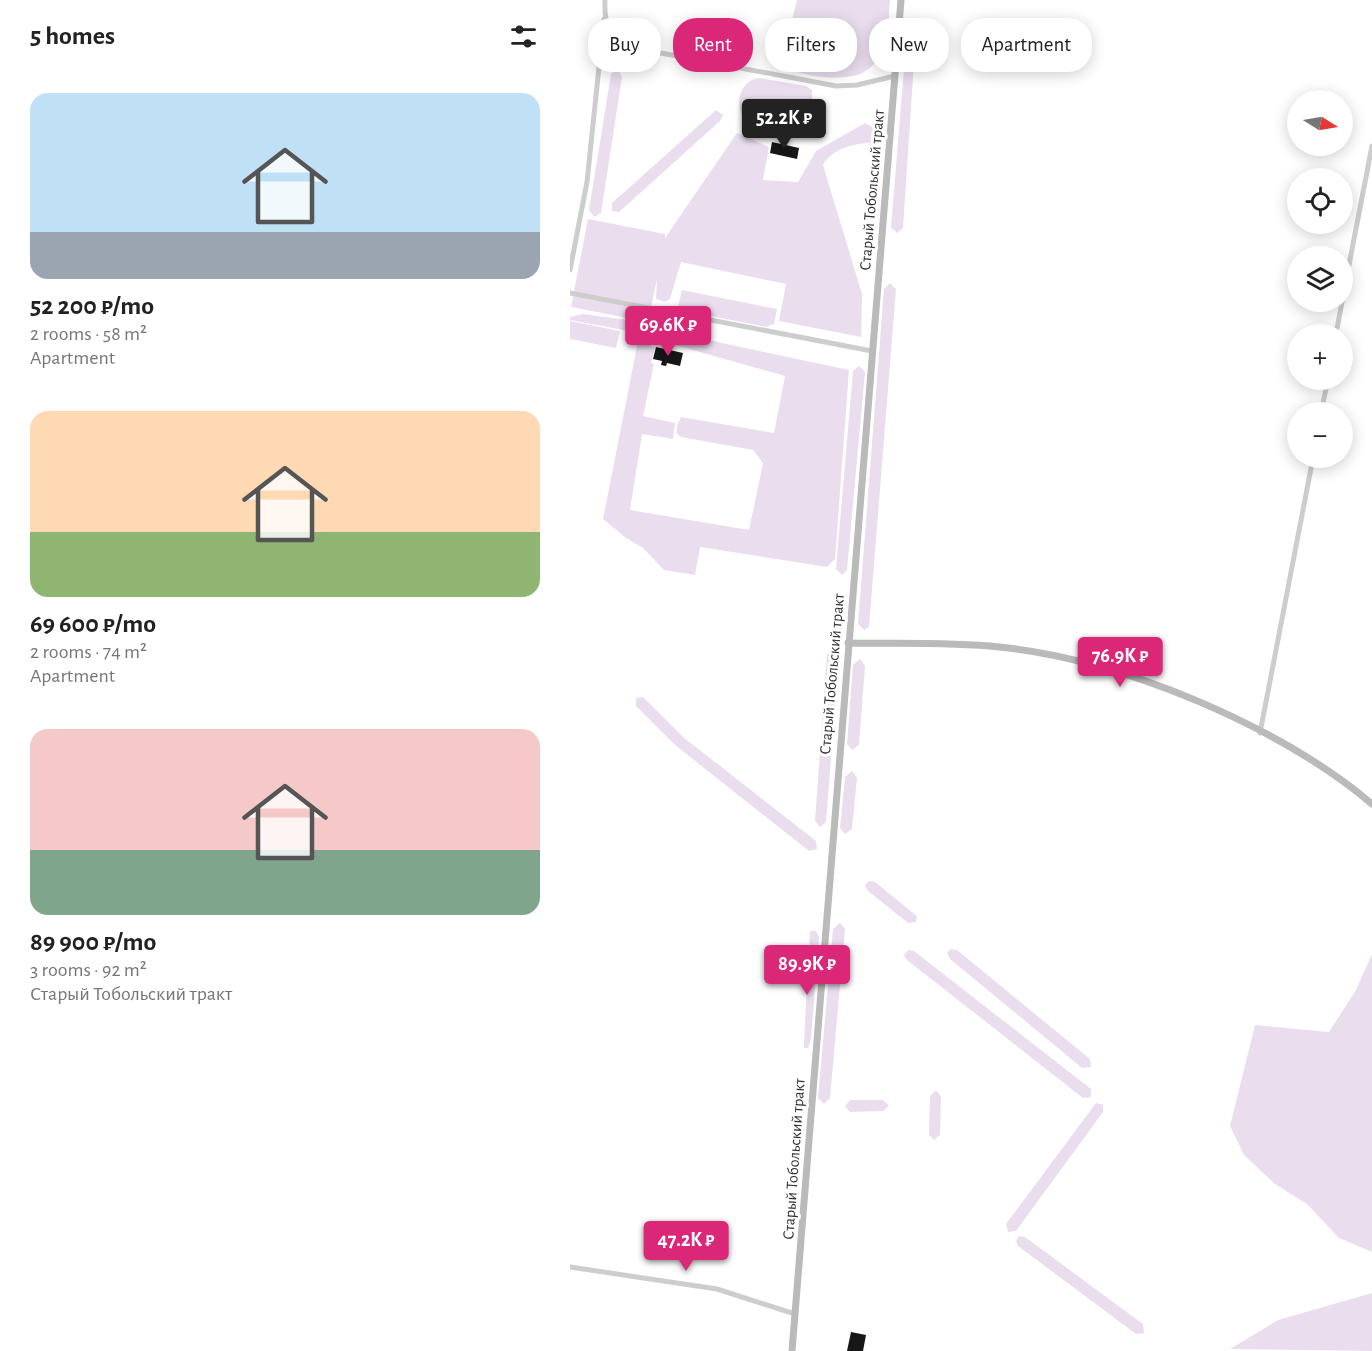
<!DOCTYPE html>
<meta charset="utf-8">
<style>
body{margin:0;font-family:"Alegreya Sans",sans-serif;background:#f2f2f2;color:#222;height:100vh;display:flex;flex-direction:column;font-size:22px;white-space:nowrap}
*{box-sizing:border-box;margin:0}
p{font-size:20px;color:#767676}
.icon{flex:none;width:33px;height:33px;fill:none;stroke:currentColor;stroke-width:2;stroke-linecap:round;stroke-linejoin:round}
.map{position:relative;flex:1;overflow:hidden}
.panel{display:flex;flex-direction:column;background:#fff;width:570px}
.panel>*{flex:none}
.hud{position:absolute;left:18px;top:18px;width:570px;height:54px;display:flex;gap:12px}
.needle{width:39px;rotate:101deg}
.fabs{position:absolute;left:717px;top:90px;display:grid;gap:12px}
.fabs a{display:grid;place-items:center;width:66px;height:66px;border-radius:50%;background:#fff;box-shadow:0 3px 15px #0003;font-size:30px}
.price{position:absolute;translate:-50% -51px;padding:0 14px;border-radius:6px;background:#db2777;color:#fff;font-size:20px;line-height:39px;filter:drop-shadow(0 2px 3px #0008)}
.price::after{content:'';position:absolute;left:50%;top:36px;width:18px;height:14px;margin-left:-9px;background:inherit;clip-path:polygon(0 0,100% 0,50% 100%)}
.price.active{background:#222;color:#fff}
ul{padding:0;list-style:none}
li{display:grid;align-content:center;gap:12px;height:318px;padding:0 30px}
li span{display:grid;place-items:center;height:186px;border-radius:18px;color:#555}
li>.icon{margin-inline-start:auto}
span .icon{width:108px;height:108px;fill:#fffc;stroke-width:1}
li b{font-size:26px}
h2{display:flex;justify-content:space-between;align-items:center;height:72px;padding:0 30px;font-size:26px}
.chip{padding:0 21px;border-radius:24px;background:#fff;box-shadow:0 3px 15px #0003;font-size:21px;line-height:54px}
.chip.active{background:#db2777;color:#fff}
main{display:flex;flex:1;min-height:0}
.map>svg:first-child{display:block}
.green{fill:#eadeee}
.building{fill:#171717}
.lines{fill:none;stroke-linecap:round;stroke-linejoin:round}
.street{stroke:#cdcdcd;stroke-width:5}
.secondary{stroke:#bababa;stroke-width:7}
.labels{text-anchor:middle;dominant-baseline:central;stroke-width:6;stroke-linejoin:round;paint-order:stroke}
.street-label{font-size:16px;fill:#303030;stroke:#fff}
</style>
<main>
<section class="panel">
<h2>5 homes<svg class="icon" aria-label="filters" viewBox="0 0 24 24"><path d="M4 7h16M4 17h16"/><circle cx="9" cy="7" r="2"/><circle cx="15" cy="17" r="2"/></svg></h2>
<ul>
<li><span style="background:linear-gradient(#bfe0f5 75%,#9aa5b1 0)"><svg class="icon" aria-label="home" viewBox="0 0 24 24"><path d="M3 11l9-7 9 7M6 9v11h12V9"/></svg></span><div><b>52 200 ₽/mo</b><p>2 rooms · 58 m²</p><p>Apartment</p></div></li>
<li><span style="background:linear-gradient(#ffd9b3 65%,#8fb573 0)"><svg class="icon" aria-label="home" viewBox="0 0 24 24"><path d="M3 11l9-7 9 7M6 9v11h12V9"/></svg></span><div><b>69 600 ₽/mo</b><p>2 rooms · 74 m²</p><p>Apartment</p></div></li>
<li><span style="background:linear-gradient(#f6c9c9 65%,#7fa58c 0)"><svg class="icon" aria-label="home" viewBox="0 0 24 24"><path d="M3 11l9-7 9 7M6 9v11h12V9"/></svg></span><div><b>89 900 ₽/mo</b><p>3 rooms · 92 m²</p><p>Старый Тобольский тракт</p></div></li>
</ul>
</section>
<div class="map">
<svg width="802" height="1351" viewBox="0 0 802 1351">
<rect width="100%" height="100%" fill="#fff"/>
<g class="green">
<path d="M227,0H320C318,18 320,44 308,59C304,65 297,71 290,74C274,81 219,78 212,60Z"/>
<path d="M346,32L333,228L327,233L321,227L336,45L339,34Z"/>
<path d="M48,69L52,77L31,213L24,217L19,210L41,74Z"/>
<path d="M189,78L236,86L242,90V107L237,127L223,130L180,123C162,112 167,81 189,78Z"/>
<path d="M146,110L153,115L150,121L49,212L42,211V203Z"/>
<path d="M295,123L308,130L310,138L305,143C287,142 262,148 253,165L292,294L291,337L209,321L216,284L111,262L100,299L95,302L86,299L87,279L78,322L1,307L18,219L95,234V238L167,133L199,147L193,180L228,182L246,151Z"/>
<path d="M320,283L326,289L299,627L294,630L288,624L314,289Z"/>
<path d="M112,290L207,309L204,324L196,327L111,310L108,307Z"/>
<path d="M13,314L66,321L70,328L64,332L0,320V317Z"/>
<path d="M0,321L50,331L46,348L0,339Z"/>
<path d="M80,323L83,326L80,346L85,348L81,363L84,364L73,416L105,423L103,439L72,434L60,510L179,530L193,463L183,450L111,437L107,434V426L111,417L204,433L215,376L94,342L90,339L92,333L96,331L279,370L265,559L257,567L130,547L125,575L94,570L73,548L56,538L33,519L68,341L75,324Z"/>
<path d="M289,366L295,372L277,570L272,575L266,569L283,371Z"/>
<path d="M264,649L269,655L256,822L250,827L245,821L257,654Z"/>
<path d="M290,659L295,666L289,745L282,750L277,744L283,665Z"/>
<path d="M73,697L113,737L246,841L247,849L239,851L105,745L66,706V698Z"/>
<path d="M282,771L287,778L282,829L275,834L270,828L275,777Z"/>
<path d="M299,881L305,882L347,916L346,922L338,923L298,891L295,885Z"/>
<path d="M270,923L275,929L260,1098L254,1104L248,1098L263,929Z"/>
<path d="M240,931H246L249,937L241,1039L238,1048H234V1043Z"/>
<path d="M381,949L387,950L520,1059L521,1067L512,1068L380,959L377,953Z"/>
<path d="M338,950L344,951L521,1089V1097L513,1098L337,960L334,955Z"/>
<path d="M802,954V1252L769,1238L737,1204L705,1184L674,1155L660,1126L685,1025L759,1032L786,990Z"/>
<path d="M366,1090L371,1097L370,1135L364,1140L359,1135L360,1096Z"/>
<path d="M280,1100H313L319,1106L313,1111L280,1112L275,1106Z"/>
<path d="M526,1103L533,1105V1112L446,1231L438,1232L436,1224Z"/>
<path d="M449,1236L455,1237L573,1324L574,1333L566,1334L448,1246L446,1241Z"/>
<path d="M802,1293V1351L660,1349L708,1320Z"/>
</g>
<g class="building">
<path d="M202,142L229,148L227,159L200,153Z"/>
<path d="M86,347L113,353L110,366L97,363L96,366L91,365L92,361L83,359Z"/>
<path d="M281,1332L296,1335L293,1351H277Z"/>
</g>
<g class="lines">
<g class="street">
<path d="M35,0C34,21 38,38 59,47L266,86L287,85L325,76"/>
<path d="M0,270L17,182L34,19"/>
<path d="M0,293L302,351"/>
<path d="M772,301L802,146"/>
<path d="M766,334L772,302"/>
<path d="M751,412L758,380"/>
<path d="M690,733L743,458"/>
<path d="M0,1267L147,1289L225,1314"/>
</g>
<g class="secondary">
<path d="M278,643C328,644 379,642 429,647C548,658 711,726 802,804"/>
<path d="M222,1351L331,0"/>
</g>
</g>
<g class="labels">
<g class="street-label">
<text transform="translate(302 190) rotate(-85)">Старый Тобольский тракт</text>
<text transform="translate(262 674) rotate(-85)">Старый Тобольский тракт</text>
<text transform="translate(224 1159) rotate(-86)">Старый Тобольский тракт</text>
</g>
</g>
</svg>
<div class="fabs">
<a><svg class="needle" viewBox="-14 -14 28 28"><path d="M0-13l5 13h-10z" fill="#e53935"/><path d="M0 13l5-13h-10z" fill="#767676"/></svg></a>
<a><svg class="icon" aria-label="locate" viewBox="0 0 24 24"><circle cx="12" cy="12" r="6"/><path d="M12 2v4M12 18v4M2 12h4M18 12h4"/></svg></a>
<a><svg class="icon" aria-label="layers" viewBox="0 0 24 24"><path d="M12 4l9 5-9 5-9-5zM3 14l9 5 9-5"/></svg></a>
<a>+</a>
<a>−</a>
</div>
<b class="price active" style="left:214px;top:150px">52.2K ₽</b>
<b class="price" style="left:98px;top:357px">69.6K ₽</b>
<b class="price" style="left:550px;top:688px">76.9K ₽</b>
<b class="price" style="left:237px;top:996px">89.9K ₽</b>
<b class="price" style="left:116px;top:1272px">47.2K ₽</b>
<div class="hud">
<a class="chip">Buy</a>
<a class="chip active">Rent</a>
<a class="chip">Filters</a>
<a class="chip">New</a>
<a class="chip">Apartment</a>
</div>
</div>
</main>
